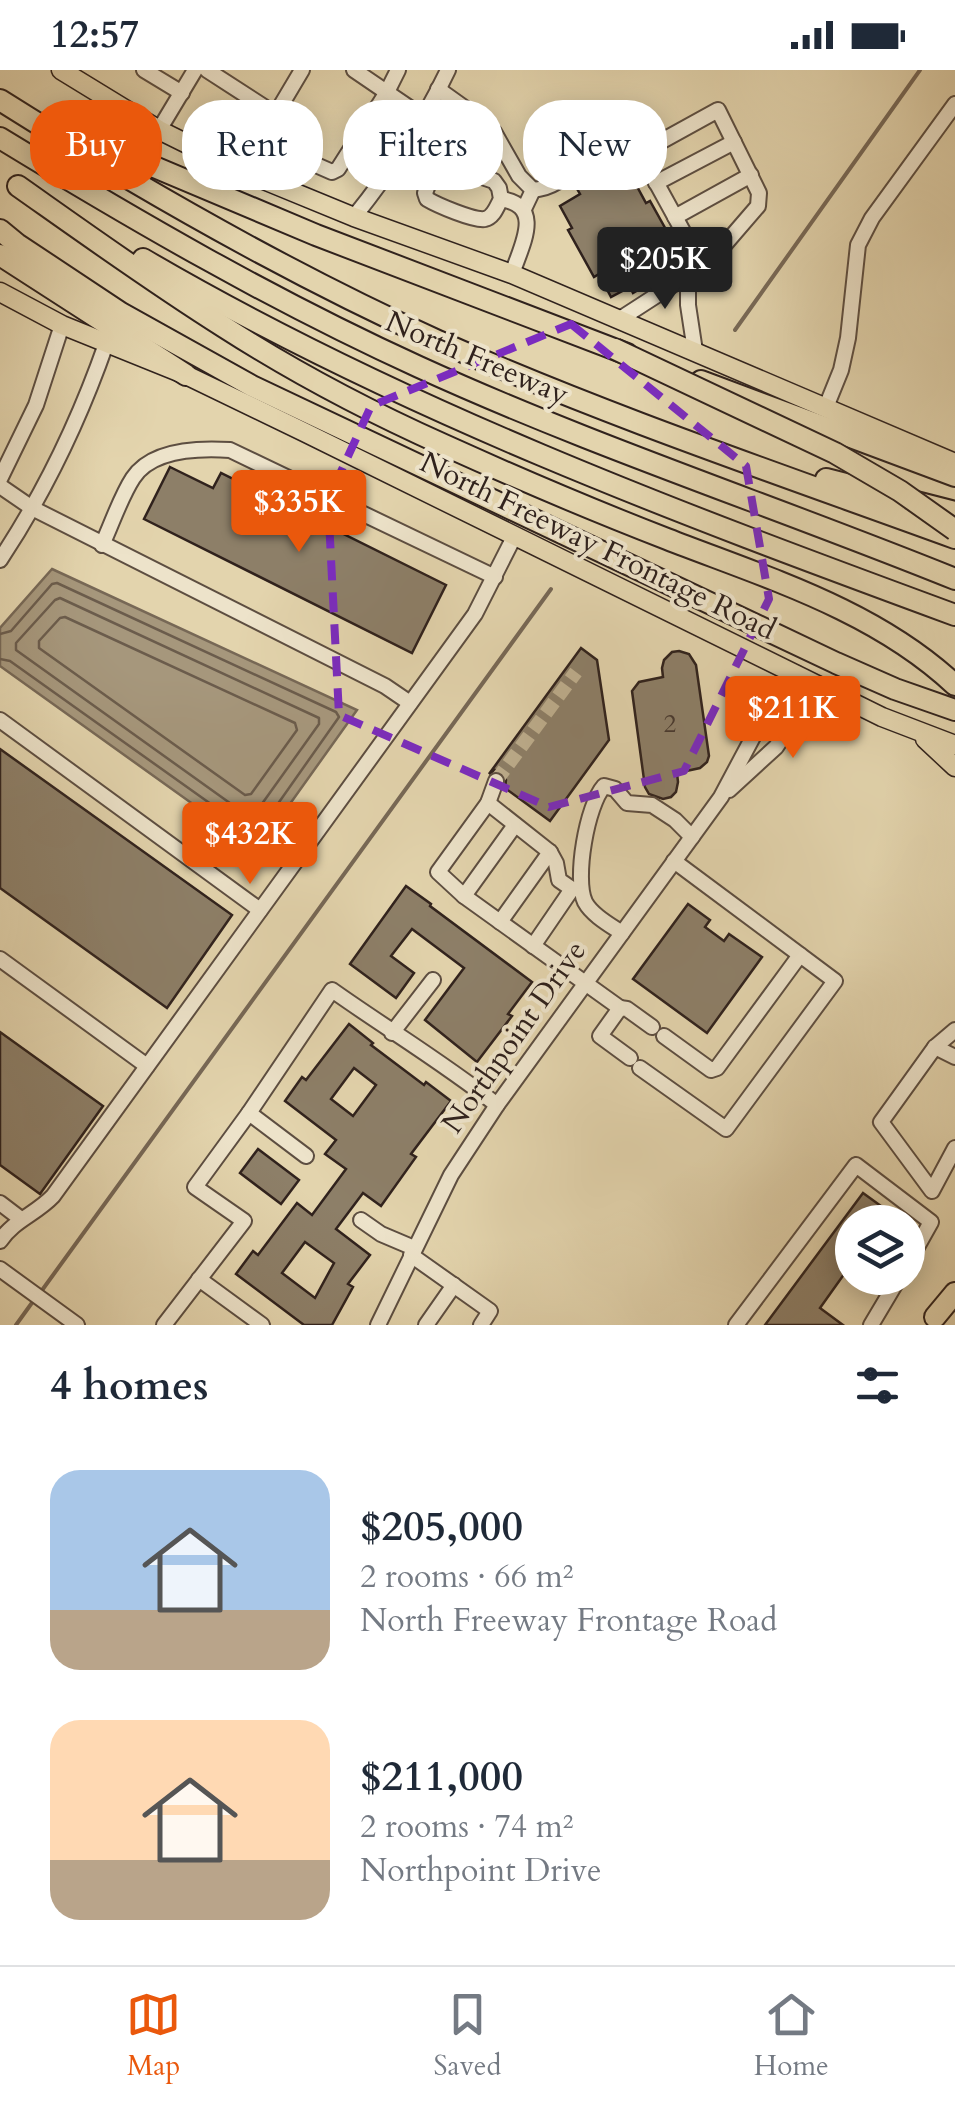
<!DOCTYPE html>
<meta charset="utf-8">
<style>
body{margin:0;font-family:Cardo,serif;background:#f6f6f7;color:#1f2937;height:100vh;display:flex;flex-direction:column;font-size:38px;white-space:nowrap}
*{box-sizing:border-box;margin:0}
p{font-size:32px;color:#747a83}
.icon{flex:none;width:55px;height:55px;fill:none;stroke:currentColor;stroke-width:2;stroke-linecap:round;stroke-linejoin:round}
.map{position:relative;height:1255px;overflow:hidden}
.drawer{display:flex;flex-direction:column;background:#fff;flex:1}
.drawer>*{flex:none}
.hud{position:absolute;left:30px;top:30px;width:895px;height:90px;display:flex;gap:20px}
.fabs{position:absolute;left:835px;top:1135px;display:grid;gap:20px}
.fabs a{display:grid;place-items:center;width:90px;height:90px;border-radius:50%;background:#fff;box-shadow:0 5px 25px #0003;font-size:50px}
.price{position:absolute;translate:-50% -85px;padding:0 22px;border-radius:10px;background:#ea580c;color:#fff;font-size:32px;line-height:65px;filter:drop-shadow(0 2px 5px #0008)}
.price::after{content:'';position:absolute;left:50%;top:60px;width:30px;height:22px;margin-left:-15px;background:inherit;clip-path:polygon(0 0,100% 0,50% 100%)}
.price.current{background:#222;color:#fff}
ul{padding:0;list-style:none}
li{display:flex;align-items:center;gap:30px;height:250px;padding:0 50px}
li span{display:grid;place-items:center;flex:none;width:280px;height:200px;border-radius:30px;color:#555}
li>.icon{margin-inline-start:auto}
span .icon{width:120px;height:120px;fill:#fffc;stroke-width:1}
li b{font-size:42px}
h2{display:flex;justify-content:space-between;align-items:center;height:120px;padding:0 50px;font-size:42px}
.tag{padding:0 35px;border-radius:40px;background:#fff;box-shadow:0 5px 25px #0003;font-size:35px;line-height:90px}
.tag.current{background:#ea580c;color:#fff}
.status{display:flex;justify-content:space-between;align-items:center;height:70px;padding:0 50px;background:#fff;direction:ltr}
.status svg{height:28px;fill:currentColor}
.dock{display:flex;justify-content:space-around;align-items:center;height:140px;border-top:2px solid #e0e1e3;background:#fff;font-size:28px;color:#747a83}
.dock a{display:grid;justify-items:center;gap:5px}
.dock .current{color:#ea580c}
.map>svg:first-child{display:block}
.water{fill:#a6977c;stroke:#776856;stroke-width:2.5}
.lines{fill:none;stroke-linecap:round;stroke-linejoin:round}
.shore{stroke:#6b5c4c;stroke-width:2.5}
.stream{stroke:#776856;stroke-width:4}
.building{fill:#8d7f68;stroke:#30221d;stroke-width:2.5;fill-rule:evenodd}
.minor-tunnel{stroke:#bfb090;stroke-width:14;stroke-dasharray:14 7;stroke-linecap:butt}
.minor-casing{stroke:#5d4e41;stroke-width:18}
.major-casing{stroke:#30221d;stroke-width:21}
.highway-casing{stroke:#30221d;stroke-width:24}
.minor{stroke:#ede3ca;stroke-width:14}
.major{stroke:#e3d4ad;stroke-width:18}
.highway{stroke:#e3d4ad;stroke-width:20}
.highway-bridge-casing{stroke:#30221d;stroke-width:24;stroke-linecap:butt}
.highway-bridge{stroke:#e3d4ad;stroke-width:20}
.marked{fill:none;stroke:#7b2cbf;stroke-width:8;stroke-dasharray:20 12;stroke-linejoin:round}
.labels{text-anchor:middle;dominant-baseline:central;stroke-width:8;stroke-linejoin:round;paint-order:stroke}
.number-label{font-size:25px;fill:#473930}
.street-label{font-size:30px;fill:#30221d;stroke:#ede3ca}
</style>
<div class="status"><b>12:57</b><svg viewBox="0 0 49 12"><path d="M0 12V9h3v3zM5 12V6h3v6zM10 12V3h3v9zM15 12V0h3v12zM26 1h20v11H26zM47 4h2v5h-2z"/></svg></div>
<div class="map">
<svg width="955" height="1255" viewBox="0 0 955 1255">
<rect width="100%" height="100%" fill="#e3d4ad"/>
<filter id="stains"><feTurbulence type="fractalNoise" baseFrequency=".002" numOctaves="4"/><feColorMatrix values="0 0 0 0 .2 0 0 0 0 .09 0 0 0 0 .02 0 0 0 .5 -.17"/></filter>
<radialGradient id="worn" r=".72"><stop offset=".6" stop-color="#630" stop-opacity="0"/><stop offset="1" stop-color="#630" stop-opacity=".3"/></radialGradient>
<path class="water" d="M52,499L357,640L257,780L0,596V558Z"/>
<g class="lines">
<g class="shore">
<path d="M60,528L319,648V654L254,745L248,746L16,580V573L55,530Z"/>
<path d="M65,547L295,653L297,660L251,724L245,725L39,578V571L60,548Z"/>
<path d="M0,564L11,561L52,514L57,513L336,642L339,647L258,762L253,764L10,591L0,589"/>
</g>
<g class="stream">
<path d="M735,260L920,0"/>
<path d="M40,1223L551,519"/>
<path d="M16,1255L34,1230"/>
</g>
</g>
<g class="building">
<path d="M627,98L646,133L650,131L669,165L662,169L674,192L656,202L660,207L633,223L630,217L611,227L599,204L594,207L568,160L572,158L560,136L580,124L576,117L599,103L603,111Z"/>
<path d="M170,397L213,418L221,403L446,515L412,583L144,449Z"/>
<path d="M581,578L597,590L609,670L550,751L505,718L506,710L503,704L495,700L489,704Z"/>
<path d="M679,581L689,584L696,595L709,686L707,692L700,698L677,703L678,712L676,722L671,727L663,729L649,724L645,717L632,621L639,612L663,607L662,598L664,590L672,582Z"/>
<path d="M0,679L232,845L167,938L0,818Z"/>
<path d="M406,816L431,834L430,836L532,912L508,944L512,946L477,992L425,950L464,898L412,859L391,886L414,903L396,928L350,894Z"/>
<path d="M688,834L710,850L705,857L724,871L729,864L762,887L707,963L633,909Z"/>
<path d="M349,954L373,973L371,975L424,1015L426,1012L451,1031L411,1084L416,1087L381,1136L363,1123L336,1159L370,1185L348,1214L353,1217L332,1255H304L236,1204L253,1181L258,1185L297,1133L312,1145L346,1099L325,1084L336,1070L285,1031L302,1007L306,1010ZM354,998L376,1015L353,1046L331,1029ZM305,1172L334,1193L315,1228L282,1203Z"/>
<path d="M0,962L103,1036L40,1124L0,1095Z"/>
<path d="M258,1079L299,1110L281,1134L240,1103Z"/>
<path d="M863,1123L903,1152H852V1193L820,1238L843,1255H765Z"/>
</g>
<g class="lines">
<path class="minor-tunnel" d="M496,711L576,602"/>
<defs>
<g id="minor">
<path d="M144,0L182,23"/>
<path d="M207,0L275,44"/>
<path d="M354,0L423,47"/>
<path d="M438,19L480,49L494,62L519,106L533,120L524,139"/>
<path d="M159,60L195,0"/>
<path d="M259,70L332,102L338,99L387,22L398,0"/>
<path d="M403,80L494,111L499,118L501,129C497,136 494,147 485,149C474,151 437,135 427,129L425,123L437,91"/>
<path d="M242,101L302,0"/>
<path d="M656,113L734,72"/>
<path d="M533,120C548,118 562,113 570,98"/>
<path d="M501,129C545,136 521,176 512,204"/>
<path d="M354,147C391,101 423,53 448,0"/>
<path d="M675,147L751,105"/>
<path d="M688,205V235L695,281"/>
<path d="M620,249L688,205L720,180L758,136L759,123L718,40L640,83L702,196"/>
<path d="M826,337L841,300L848,268L858,175L872,148L955,34"/>
<path d="M0,409L36,335L62,255"/>
<path d="M0,416L32,438L385,616L410,633"/>
<path d="M102,475C112,454 120,428 133,408C152,379 199,378 230,380L495,507"/>
<path d="M0,490C45,422 79,351 106,274"/>
<path d="M0,650L260,840"/>
<path d="M496,711L488,733L438,802L464,826L620,938L600,966L630,988"/>
<path d="M729,720L776,677L818,614"/>
<path d="M488,733L550,782L500,852"/>
<path d="M550,782L556,793L559,810L572,819H576"/>
<path d="M464,826L515,755"/>
<path d="M622,863C610,855 592,845 585,832C574,809 587,735 604,716L615,719L627,733L652,735L675,750L692,767"/>
<path d="M533,876L572,819"/>
<path d="M0,889L147,996"/>
<path d="M620,938L627,939L652,957"/>
<path d="M955,960L935,977L881,1052L932,1121L955,1078"/>
<path d="M392,963L433,910"/>
<path d="M664,966L711,1000L717,998L800,885"/>
<path d="M935,977L955,987"/>
<path d="M640,998L726,1059L835,911L674,791"/>
<path d="M249,1043L306,1086"/>
<path d="M0,1133L21,1149"/>
<path d="M361,1150L381,1164L414,1178"/>
<path d="M0,1171C14,1150 36,1144 53,1126L475,544L514,467"/>
<path d="M411,1185L490,1241L481,1255"/>
<path d="M0,1199L77,1255"/>
<path d="M199,1209L262,1255"/>
<path d="M164,1255L244,1151L195,1117L249,1043L332,920C387,959 444,993 497,1035"/>
<path d="M378,1255L451,1105L497,1035L721,727L754,665L796,603"/>
<path d="M426,1255L454,1215"/>
<path d="M736,1255L856,1095L931,1152L908,1193"/>
<path d="M871,1255L899,1208"/>
</g>
<g id="major">
<path d="M61,0L159,60L242,101L354,147L512,204L955,393"/>
<path d="M0,222L62,255L186,305L304,362L882,647L955,675"/>
<path d="M925,669L955,697"/>
</g>
<g id="highway">
<path d="M0,30C141,119 286,202 438,271C607,346 782,405 955,468"/>
<path d="M69,61L316,165L627,284"/>
<path d="M0,68C136,151 274,231 419,297C594,377 777,437 955,509"/>
<path d="M18,116C86,164 154,213 224,257C294,302 368,341 444,375C517,408 592,440 667,469C767,508 875,540 955,615"/>
<path d="M0,160L17,174L121,243L252,316L836,593L895,619L955,640"/>
<path d="M0,185L186,305"/>
<path d="M143,189C399,339 678,443 955,545"/>
<path d="M701,311L955,406"/>
<path d="M826,409L955,442"/>
<path d="M935,1247L955,1223"/>
</g>
</defs>
<use href="#minor" class="minor-casing"/>
<use href="#major" class="major-casing"/>
<use href="#highway" class="highway-casing"/>
<use href="#minor" class="minor"/>
<use href="#major" class="major"/>
<use href="#highway" class="highway"/>
<defs>
<path id="highway-bridge" d="M615,279L835,383L900,421L955,460"/>
</defs>
<use href="#highway-bridge" class="highway-bridge-casing"/>
<use href="#highway-bridge" class="highway-bridge"/>
</g>
<path class="marked" d="M571,254L746,396L769,529L684,701L549,737L339,645L328,430L371,336Z"/>
<g class="labels">
<g class="number-label">
<text x="670" y="654">2</text>
</g>
<g class="street-label">
<text transform="translate(477 288) rotate(23)">North Freeway</text>
<text transform="translate(598 476) rotate(26)">North Freeway Frontage Road</text>
<text transform="translate(514 967) rotate(-55)">Northpoint Drive</text>
</g>
</g>
<rect width="100%" height="100%" filter="url(#stains)"/>
<rect width="100%" height="100%" fill="url(#worn)"/>
</svg>
<div class="fabs">
<a><svg class="icon" aria-label="layers" viewBox="0 0 24 24"><path d="M12 4l9 5-9 5-9-5zM3 14l9 5 9-5"/></svg></a>
</div>
<b class="price current" style="left:665px;top:242px">$205K</b>
<b class="price" style="left:299px;top:485px">$335K</b>
<b class="price" style="left:793px;top:691px">$211K</b>
<b class="price" style="left:250px;top:817px">$432K</b>
<div class="hud">
<a class="tag current">Buy</a>
<a class="tag">Rent</a>
<a class="tag">Filters</a>
<a class="tag">New</a>
</div>
</div>
<section class="drawer">
<h2>4 homes<svg class="icon" aria-label="filters" viewBox="0 0 24 24"><path d="M4 7h16M4 17h16"/><circle cx="9" cy="7" r="2"/><circle cx="15" cy="17" r="2"/></svg></h2>
<ul>
<li><span style="background:linear-gradient(#a9c7e8 70%,#b9a48a 0)"><svg class="icon" aria-label="home" viewBox="0 0 24 24"><path d="M3 11l9-7 9 7M6 9v11h12V9"/></svg></span><div><b>$205,000</b><p>2 rooms · 66 m²</p><p>North Freeway Frontage Road</p></div></li>
<li><span style="background:linear-gradient(#ffd9b3 70%,#b9a48a 0)"><svg class="icon" aria-label="home" viewBox="0 0 24 24"><path d="M3 11l9-7 9 7M6 9v11h12V9"/></svg></span><div><b>$211,000</b><p>2 rooms · 74 m²</p><p>Northpoint Drive</p></div></li>
</ul>
</section>
<nav class="dock">
<a class="current"><svg class="icon" aria-label="map" viewBox="0 0 24 24"><path d="M3 6l6-2 6 2 6-2v14l-6 2-6-2-6 2zM9 4v14M15 6v14"/></svg>Map</a>
<a><svg class="icon" aria-label="saved" viewBox="0 0 24 24"><path d="M7 4h10v16l-5-4-5 4z"/></svg>Saved</a>
<a><svg class="icon" aria-label="home" viewBox="0 0 24 24"><path d="M3 11l9-7 9 7M6 9v11h12V9"/></svg>Home</a>
</nav>
